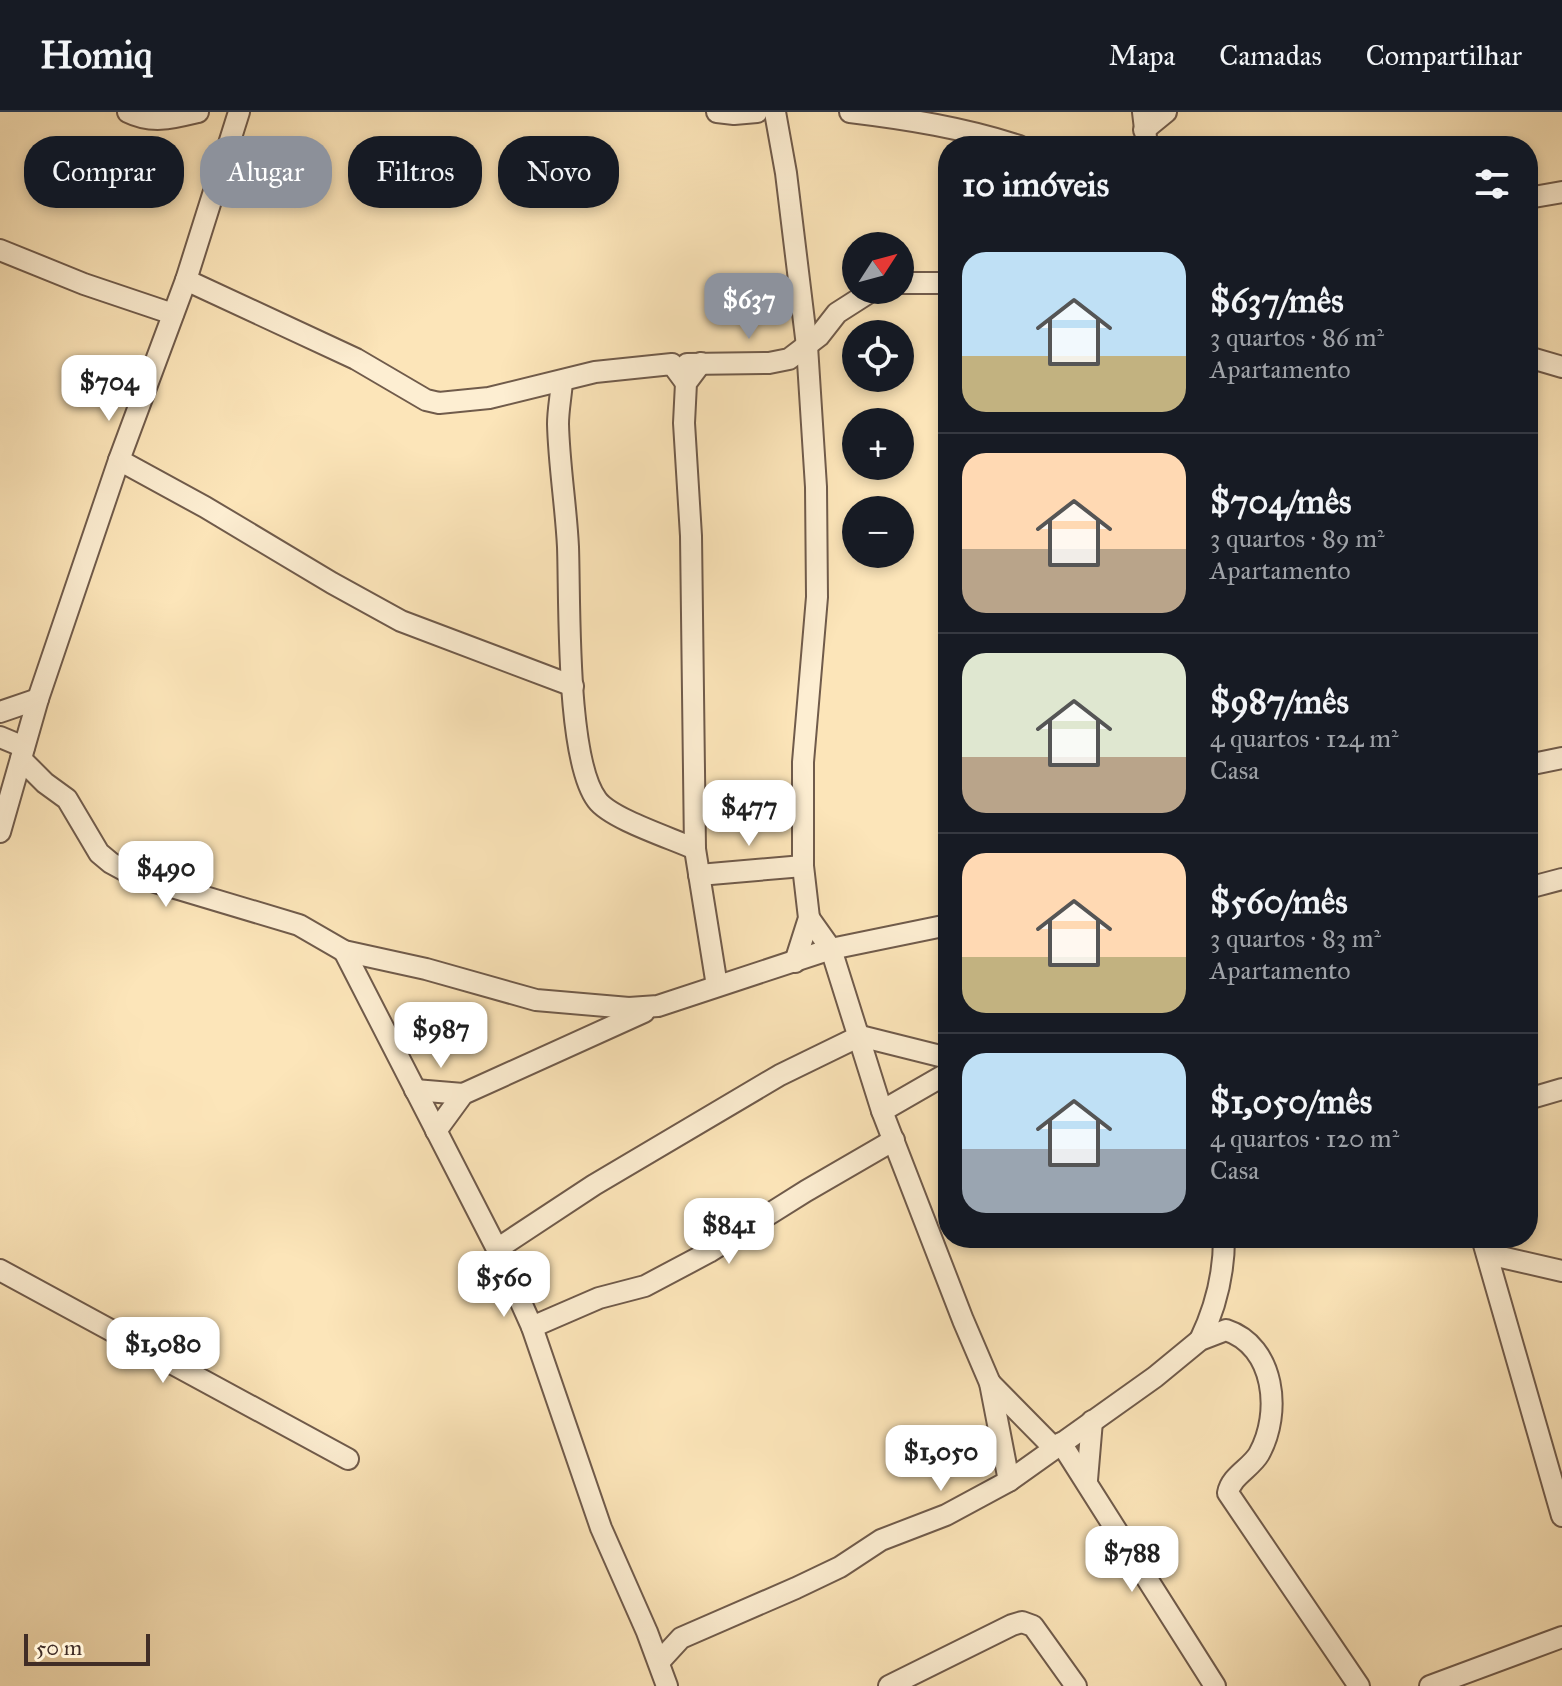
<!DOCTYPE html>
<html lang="pt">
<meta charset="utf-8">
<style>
body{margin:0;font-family:"IM FELL Great Primer",serif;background:#20242c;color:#f1f3f6;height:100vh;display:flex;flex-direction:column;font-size:30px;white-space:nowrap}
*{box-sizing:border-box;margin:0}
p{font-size:26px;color:#9ea1a6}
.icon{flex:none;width:44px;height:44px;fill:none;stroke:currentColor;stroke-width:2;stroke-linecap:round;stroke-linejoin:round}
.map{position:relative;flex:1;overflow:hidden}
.sheet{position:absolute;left:938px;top:24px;width:600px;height:1112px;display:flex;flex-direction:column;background:#171b24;border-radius:32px;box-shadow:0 4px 12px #0003}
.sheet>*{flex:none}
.guide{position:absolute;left:24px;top:24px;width:760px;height:72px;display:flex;gap:16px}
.needle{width:52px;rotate:54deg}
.controls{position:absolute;left:842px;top:120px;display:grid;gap:16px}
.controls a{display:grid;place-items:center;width:72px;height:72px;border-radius:50%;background:#171b24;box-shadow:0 4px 12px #0003;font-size:40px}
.scale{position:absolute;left:24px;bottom:20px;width:126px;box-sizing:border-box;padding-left:8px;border:4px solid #412d26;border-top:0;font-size:22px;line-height:28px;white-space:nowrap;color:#412d26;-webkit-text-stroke:6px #fdeed2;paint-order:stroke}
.price{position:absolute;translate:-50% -68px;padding:0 18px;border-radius:16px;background:#fff;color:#222;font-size:26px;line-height:52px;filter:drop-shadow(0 2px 4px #0008)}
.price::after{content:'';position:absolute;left:50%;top:48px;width:24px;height:18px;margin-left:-12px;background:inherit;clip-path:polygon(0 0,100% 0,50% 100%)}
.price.current{background:#8c9099;color:#fff}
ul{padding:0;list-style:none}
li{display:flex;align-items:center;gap:24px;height:200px;padding:0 24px}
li+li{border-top:2px solid #363941}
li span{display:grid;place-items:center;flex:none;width:224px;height:160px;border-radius:24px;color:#555}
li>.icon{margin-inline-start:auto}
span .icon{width:96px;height:96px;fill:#fffc;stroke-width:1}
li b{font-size:34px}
h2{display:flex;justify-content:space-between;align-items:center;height:96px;padding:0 24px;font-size:34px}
.chip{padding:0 28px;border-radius:32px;background:#171b24;box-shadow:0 4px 12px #0003;font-size:28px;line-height:72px}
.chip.current{background:#8c9099;color:#fff}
header{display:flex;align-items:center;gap:48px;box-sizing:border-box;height:112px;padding:0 40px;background:#171b24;border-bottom:2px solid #363941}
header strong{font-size:38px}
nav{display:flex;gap:44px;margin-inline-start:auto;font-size:28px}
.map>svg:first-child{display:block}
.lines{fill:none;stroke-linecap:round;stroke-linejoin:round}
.minor-casing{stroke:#705b4b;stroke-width:24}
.minor{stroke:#fdeed2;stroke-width:20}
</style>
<header>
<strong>Homiq</strong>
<nav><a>Mapa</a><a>Camadas</a><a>Compartilhar</a></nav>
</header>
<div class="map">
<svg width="1562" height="1574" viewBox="0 0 1562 1574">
<rect width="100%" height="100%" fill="#fce5b9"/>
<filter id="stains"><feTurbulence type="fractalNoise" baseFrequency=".0025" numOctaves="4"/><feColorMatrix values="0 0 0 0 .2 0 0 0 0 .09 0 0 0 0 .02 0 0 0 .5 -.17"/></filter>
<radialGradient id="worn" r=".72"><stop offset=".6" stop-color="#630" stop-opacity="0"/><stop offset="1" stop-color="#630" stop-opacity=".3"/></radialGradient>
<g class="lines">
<defs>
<g id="minor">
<path d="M128,0C152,12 173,6 198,0"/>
<path d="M717,0L734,2L757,0"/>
<path d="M775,0L786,61L807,234L816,375L817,485L803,650V754L809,806L795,850"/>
<path d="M850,0C908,7 964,16 1019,34"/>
<path d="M1143,0L1147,34"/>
<path d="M1144,18L1166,0"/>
<path d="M1528,86L1562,80"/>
<path d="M0,138L84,172L173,202"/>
<path d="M186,168L356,247L426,288L439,291L489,286L595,260L672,252L686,271"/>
<path d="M900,171H948"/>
<path d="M1528,245L1562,255"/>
<path d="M701,251L686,271L684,311L691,424L695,737L717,874"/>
<path d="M687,252L769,251L789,247L819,224L837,201L873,178"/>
<path d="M562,269C561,284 558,298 558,312C559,353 566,394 568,435C570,491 566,647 597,688C611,707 671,726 695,737"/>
<path d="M119,348L205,395L332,471L401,509L573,574"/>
<path d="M0,600L38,587"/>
<path d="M0,625L24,635"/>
<path d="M21,647L45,671L67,687L99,741L111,751L135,764L299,813L344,839L426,857L536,888L629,896L658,894L831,837L948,813"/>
<path d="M1528,653L1562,646"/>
<path d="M0,720L38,587L119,348L186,168L239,0"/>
<path d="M699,763L803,754"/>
<path d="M1528,776L1562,767"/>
<path d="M809,806L831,837L882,999L963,1208L990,1271L1009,1369"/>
<path d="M344,839L497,1137L532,1215L601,1416L647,1520L667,1574"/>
<path d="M415,978L463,982"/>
<path d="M1528,987L1562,977"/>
<path d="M882,999L948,961"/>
<path d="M436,1019L463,982L644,900"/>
<path d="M1482,1126L1562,1404"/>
<path d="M497,1137L594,1073L780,963L860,924L948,946"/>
<path d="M1488,1142L1562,1159"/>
<path d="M0,1158L348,1347"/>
<path d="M532,1215L599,1186L645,1174L709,1140L806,1079L894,1028"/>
<path d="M1200,1228C1216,1195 1224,1163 1224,1126"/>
<path d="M990,1271L1054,1336"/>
<path d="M1061,1331L1215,1574"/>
<path d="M1087,1368L1092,1309"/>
<path d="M659,1550L681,1526L796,1476L840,1455L881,1428L946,1403L1009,1369L1155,1265L1200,1228L1226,1218C1275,1234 1282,1301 1259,1342C1251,1356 1231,1364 1228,1381L1359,1574"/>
<path d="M889,1574L1012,1513L1022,1510L1033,1514L1076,1574"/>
<path d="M1430,1574L1562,1525"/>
</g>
</defs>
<use href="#minor" class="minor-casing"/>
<use href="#minor" class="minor"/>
</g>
<rect width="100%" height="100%" filter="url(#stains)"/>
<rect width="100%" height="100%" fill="url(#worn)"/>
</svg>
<div class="controls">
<a><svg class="needle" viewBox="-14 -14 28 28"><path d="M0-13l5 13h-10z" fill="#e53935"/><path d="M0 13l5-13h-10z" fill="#9ea1a6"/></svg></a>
<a><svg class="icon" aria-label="locate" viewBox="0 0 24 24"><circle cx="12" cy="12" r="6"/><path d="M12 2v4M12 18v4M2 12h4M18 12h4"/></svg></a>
<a>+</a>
<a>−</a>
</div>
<div class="scale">50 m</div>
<b class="price current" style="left:749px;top:229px">$637</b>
<b class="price" style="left:109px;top:311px">$704</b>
<b class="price" style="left:749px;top:736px">$477</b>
<b class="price" style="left:166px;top:797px">$490</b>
<b class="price" style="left:441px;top:958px">$987</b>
<b class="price" style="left:729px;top:1154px">$841</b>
<b class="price" style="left:504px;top:1207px">$560</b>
<b class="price" style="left:163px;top:1273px">$1,080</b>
<b class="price" style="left:941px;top:1381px">$1,050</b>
<b class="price" style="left:1132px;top:1482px">$788</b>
<div class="guide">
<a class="chip">Comprar</a>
<a class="chip current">Alugar</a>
<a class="chip">Filtros</a>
<a class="chip">Novo</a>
</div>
<section class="sheet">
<h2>10 imóveis<svg class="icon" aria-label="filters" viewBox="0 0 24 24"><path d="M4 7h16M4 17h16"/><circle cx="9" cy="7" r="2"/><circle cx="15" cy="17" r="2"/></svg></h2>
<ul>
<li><span style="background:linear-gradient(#bfe0f5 65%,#c2b280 0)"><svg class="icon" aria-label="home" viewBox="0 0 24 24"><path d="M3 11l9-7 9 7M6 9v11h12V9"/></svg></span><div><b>$637/mês</b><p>3 quartos · 86 m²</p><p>Apartamento</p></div></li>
<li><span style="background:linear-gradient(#ffd9b3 60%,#b9a48a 0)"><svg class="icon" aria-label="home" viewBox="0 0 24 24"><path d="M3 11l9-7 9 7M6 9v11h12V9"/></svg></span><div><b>$704/mês</b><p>3 quartos · 89 m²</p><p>Apartamento</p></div></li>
<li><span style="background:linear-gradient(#dfe7d0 65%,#b9a48a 0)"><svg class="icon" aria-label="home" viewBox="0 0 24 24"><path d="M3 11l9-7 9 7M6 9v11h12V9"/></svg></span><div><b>$987/mês</b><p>4 quartos · 124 m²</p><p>Casa</p></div></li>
<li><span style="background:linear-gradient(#ffd9b3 65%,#c2b280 0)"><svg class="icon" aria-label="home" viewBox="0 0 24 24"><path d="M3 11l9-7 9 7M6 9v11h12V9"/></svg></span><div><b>$560/mês</b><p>3 quartos · 83 m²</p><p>Apartamento</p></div></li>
<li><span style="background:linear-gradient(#bfe0f5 60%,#9aa5b1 0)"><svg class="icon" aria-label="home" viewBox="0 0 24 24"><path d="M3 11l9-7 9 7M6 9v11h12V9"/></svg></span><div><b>$1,050/mês</b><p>4 quartos · 120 m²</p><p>Casa</p></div></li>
</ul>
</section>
</div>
